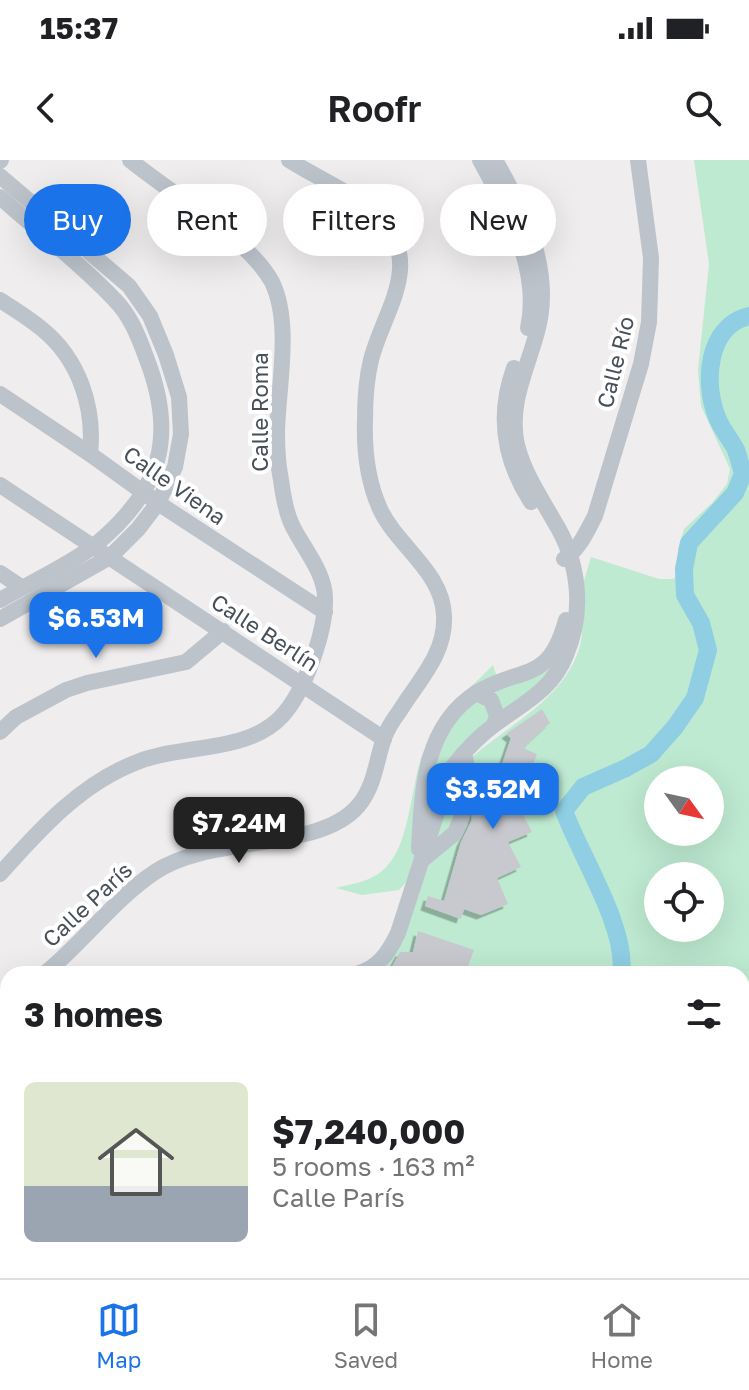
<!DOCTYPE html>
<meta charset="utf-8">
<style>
body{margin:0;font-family:"Golos Text",sans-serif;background:#f6f6f6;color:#202124;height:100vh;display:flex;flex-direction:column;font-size:30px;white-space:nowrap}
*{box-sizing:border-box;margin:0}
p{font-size:26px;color:#757577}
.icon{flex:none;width:44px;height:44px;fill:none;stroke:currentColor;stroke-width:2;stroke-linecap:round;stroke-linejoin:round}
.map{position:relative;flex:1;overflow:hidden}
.details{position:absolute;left:0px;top:806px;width:750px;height:312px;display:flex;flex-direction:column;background:#fff;border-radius:24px 24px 0 0;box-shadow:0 8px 32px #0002}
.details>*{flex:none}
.guide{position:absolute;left:24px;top:24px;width:702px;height:72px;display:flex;gap:16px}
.needle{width:52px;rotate:123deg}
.fabs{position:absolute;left:644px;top:606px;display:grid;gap:16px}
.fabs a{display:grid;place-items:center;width:80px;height:80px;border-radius:50%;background:#fff;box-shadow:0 8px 32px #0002;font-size:40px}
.price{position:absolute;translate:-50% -68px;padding:0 18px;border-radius:16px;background:#1a73e8;color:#fff;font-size:26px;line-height:52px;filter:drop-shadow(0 2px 4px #0008)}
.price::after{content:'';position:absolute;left:50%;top:48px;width:24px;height:18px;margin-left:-12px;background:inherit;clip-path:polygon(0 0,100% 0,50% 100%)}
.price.on{background:#222;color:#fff}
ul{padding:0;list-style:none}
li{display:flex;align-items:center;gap:24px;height:200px;padding:0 24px}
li+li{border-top:2px solid #e0e0e0}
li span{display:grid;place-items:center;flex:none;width:224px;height:160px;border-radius:12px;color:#555}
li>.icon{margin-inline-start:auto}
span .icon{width:96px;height:96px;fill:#fffc;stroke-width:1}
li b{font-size:34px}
h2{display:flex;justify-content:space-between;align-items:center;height:96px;padding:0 24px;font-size:34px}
.tag{padding:0 28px;border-radius:36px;background:#fff;box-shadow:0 8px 32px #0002;font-size:28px;line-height:72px}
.tag.on{background:#1a73e8;color:#fff}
.status{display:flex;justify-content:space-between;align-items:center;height:56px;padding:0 40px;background:#fff;direction:ltr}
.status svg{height:22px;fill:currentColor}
header{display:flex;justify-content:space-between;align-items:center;height:104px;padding:0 24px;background:#fff;font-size:36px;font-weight:600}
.tab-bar{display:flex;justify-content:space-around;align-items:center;height:112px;border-top:2px solid #e0e0e0;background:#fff;font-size:22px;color:#757577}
.tab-bar a{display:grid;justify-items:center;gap:4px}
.tab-bar .on{color:#1a73e8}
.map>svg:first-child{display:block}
.green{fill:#beead1;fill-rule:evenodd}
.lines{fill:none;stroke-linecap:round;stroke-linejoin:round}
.river{stroke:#8fcee3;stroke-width:18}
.building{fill:#c7c9cf;filter:url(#shadow)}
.minor{stroke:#bcc3cb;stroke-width:16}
.labels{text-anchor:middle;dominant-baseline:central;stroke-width:8;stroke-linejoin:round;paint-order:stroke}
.street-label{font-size:22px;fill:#474f58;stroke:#fff}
</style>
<div class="status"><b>15:37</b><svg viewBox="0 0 49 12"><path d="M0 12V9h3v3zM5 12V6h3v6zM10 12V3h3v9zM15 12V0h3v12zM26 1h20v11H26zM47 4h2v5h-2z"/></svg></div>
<header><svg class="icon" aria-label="back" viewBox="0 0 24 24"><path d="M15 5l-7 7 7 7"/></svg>Roofr<svg class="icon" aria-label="search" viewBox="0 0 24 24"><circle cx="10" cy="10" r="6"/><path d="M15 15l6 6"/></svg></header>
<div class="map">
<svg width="749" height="1118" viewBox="0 0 749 1118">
<defs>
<filter id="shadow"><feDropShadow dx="-4.5" dy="4.5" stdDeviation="0" flood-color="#0004"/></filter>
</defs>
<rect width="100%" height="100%" fill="#efeded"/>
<g class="green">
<path d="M694,0H749V1118H511L509,1110H742V814H384L458,611C495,570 555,549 577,495C587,469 580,446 584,421C586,413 589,405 591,397L659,419H673L678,414V388L684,369L712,343L727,324L730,309L701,246L698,210L709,104ZM658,620H710V672H658ZM658,716H710V768H658Z"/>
<path d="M568,465L545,526L492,555L461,591L414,714L399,730L362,735L336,728C351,724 369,722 382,711C409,689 410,634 420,602C422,593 428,583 432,574C446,547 472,527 493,505L500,526L527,518Z"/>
</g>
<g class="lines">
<g class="river">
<path d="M621,814C628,769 580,695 564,651L583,627L626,608L651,594L675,567L695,538L708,490L701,463L685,435L684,409L689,383L735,333L743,314C741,306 739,298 736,290C731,279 721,269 717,257C703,223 707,166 749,156"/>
<path d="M683,1118L684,1110"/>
</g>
</g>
<g class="building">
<path d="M542,549L550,563L523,588L537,594L518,645L532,672L508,682L521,707L497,718L508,744L481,755L464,749L461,759L425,746L428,736L444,741L461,682L472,660L471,650L478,642L483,614L497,619L511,578L506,574Z"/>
<path d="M418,771L474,790L465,814H388L400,792H413Z"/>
</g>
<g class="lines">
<g class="minor">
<path d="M480,0C507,50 541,109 528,168"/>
<path d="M0,1L1,0"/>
<path d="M0,16L129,126L150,156L166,195L179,237L181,274L175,307L158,343L138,369L110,397L0,459"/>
<path d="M0,37C38,71 79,102 114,139C130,155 138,175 146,197C177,276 162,330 95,385C71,404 28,424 0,440"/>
<path d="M0,140C14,149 29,158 42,169C79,199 95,247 90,294"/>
<path d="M514,208C497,255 504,300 531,342"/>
<path d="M0,234L90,294L158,343L325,452"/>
<path d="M0,325L384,579"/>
<path d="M564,399C579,390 587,371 595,356L641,204L649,162L651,98L638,0"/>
<path d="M0,413L21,427"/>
<path d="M476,533L491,540L497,556L494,565"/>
<path d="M0,572L16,557L66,530L87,523L186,502L223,471"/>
<path d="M464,593L469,617L467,640"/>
<path d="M419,689C422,633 423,567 476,533C520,505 548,526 566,460"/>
<path d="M422,700L455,673L462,656"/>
<path d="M0,714C40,669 82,622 140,601C184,584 248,593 282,556C305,531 326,471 325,438C325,413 304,389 293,367C286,354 283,335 281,320C278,305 277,287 277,272C278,227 292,163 272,122C249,79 170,33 130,0"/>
<path d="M44,814C83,783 113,740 155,712C211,674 319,692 358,646C375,626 376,601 384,578C387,570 393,560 399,552C418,521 446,494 444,456C443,412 397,386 380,349C368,322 364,289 365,260C365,240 366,220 371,200C383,152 424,105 381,59C358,35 317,18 289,0"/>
<path d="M356,814C378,809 389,792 398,773L451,609C463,593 477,578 494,565C522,544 552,531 566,495C585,451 579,401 554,361C540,336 524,313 517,285C508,244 527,210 537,172C554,111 525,52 495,0"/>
<path d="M0,843L8,837"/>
<path d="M0,1009L8,1013"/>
<path d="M0,1110L16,1118"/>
<path d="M229,1110L247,1118"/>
<path d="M500,1110L503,1118"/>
</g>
</g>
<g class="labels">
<g class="street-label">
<text transform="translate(615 202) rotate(-76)">Calle Río</text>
<text transform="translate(259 252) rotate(-90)">Calle Roma</text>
<text transform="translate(175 325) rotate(35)">Calle Viena</text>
<text transform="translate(265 472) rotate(33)">Calle Berlín</text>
<text transform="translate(87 744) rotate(-43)">Calle París</text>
</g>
</g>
</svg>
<div class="fabs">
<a><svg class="needle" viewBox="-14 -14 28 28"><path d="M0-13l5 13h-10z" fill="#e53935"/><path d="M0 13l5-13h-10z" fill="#757577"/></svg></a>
<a><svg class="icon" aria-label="locate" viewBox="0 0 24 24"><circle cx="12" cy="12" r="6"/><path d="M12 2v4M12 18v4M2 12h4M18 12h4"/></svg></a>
</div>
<b class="price" style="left:96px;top:500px">$6.53M</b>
<b class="price" style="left:493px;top:671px">$3.52M</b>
<b class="price on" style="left:239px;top:705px">$7.24M</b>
<div class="guide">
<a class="tag on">Buy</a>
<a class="tag">Rent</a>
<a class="tag">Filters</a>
<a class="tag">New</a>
</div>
<section class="details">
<h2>3 homes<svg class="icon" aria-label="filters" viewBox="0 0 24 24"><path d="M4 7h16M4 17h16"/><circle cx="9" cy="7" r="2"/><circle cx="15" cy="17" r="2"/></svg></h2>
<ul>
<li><span style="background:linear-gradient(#dfe7d0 65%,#9aa5b1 0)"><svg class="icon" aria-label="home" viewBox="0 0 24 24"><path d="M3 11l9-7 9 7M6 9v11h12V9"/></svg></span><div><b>$7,240,000</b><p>5 rooms · 163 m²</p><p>Calle París</p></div></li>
</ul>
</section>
</div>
<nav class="tab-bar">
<a class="on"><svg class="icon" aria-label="map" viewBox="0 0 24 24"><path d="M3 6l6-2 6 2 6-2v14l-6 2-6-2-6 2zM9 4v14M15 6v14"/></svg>Map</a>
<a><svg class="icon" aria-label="saved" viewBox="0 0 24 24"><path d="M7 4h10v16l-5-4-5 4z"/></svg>Saved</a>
<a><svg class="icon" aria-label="home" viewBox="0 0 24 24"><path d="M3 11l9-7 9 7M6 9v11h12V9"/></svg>Home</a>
</nav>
